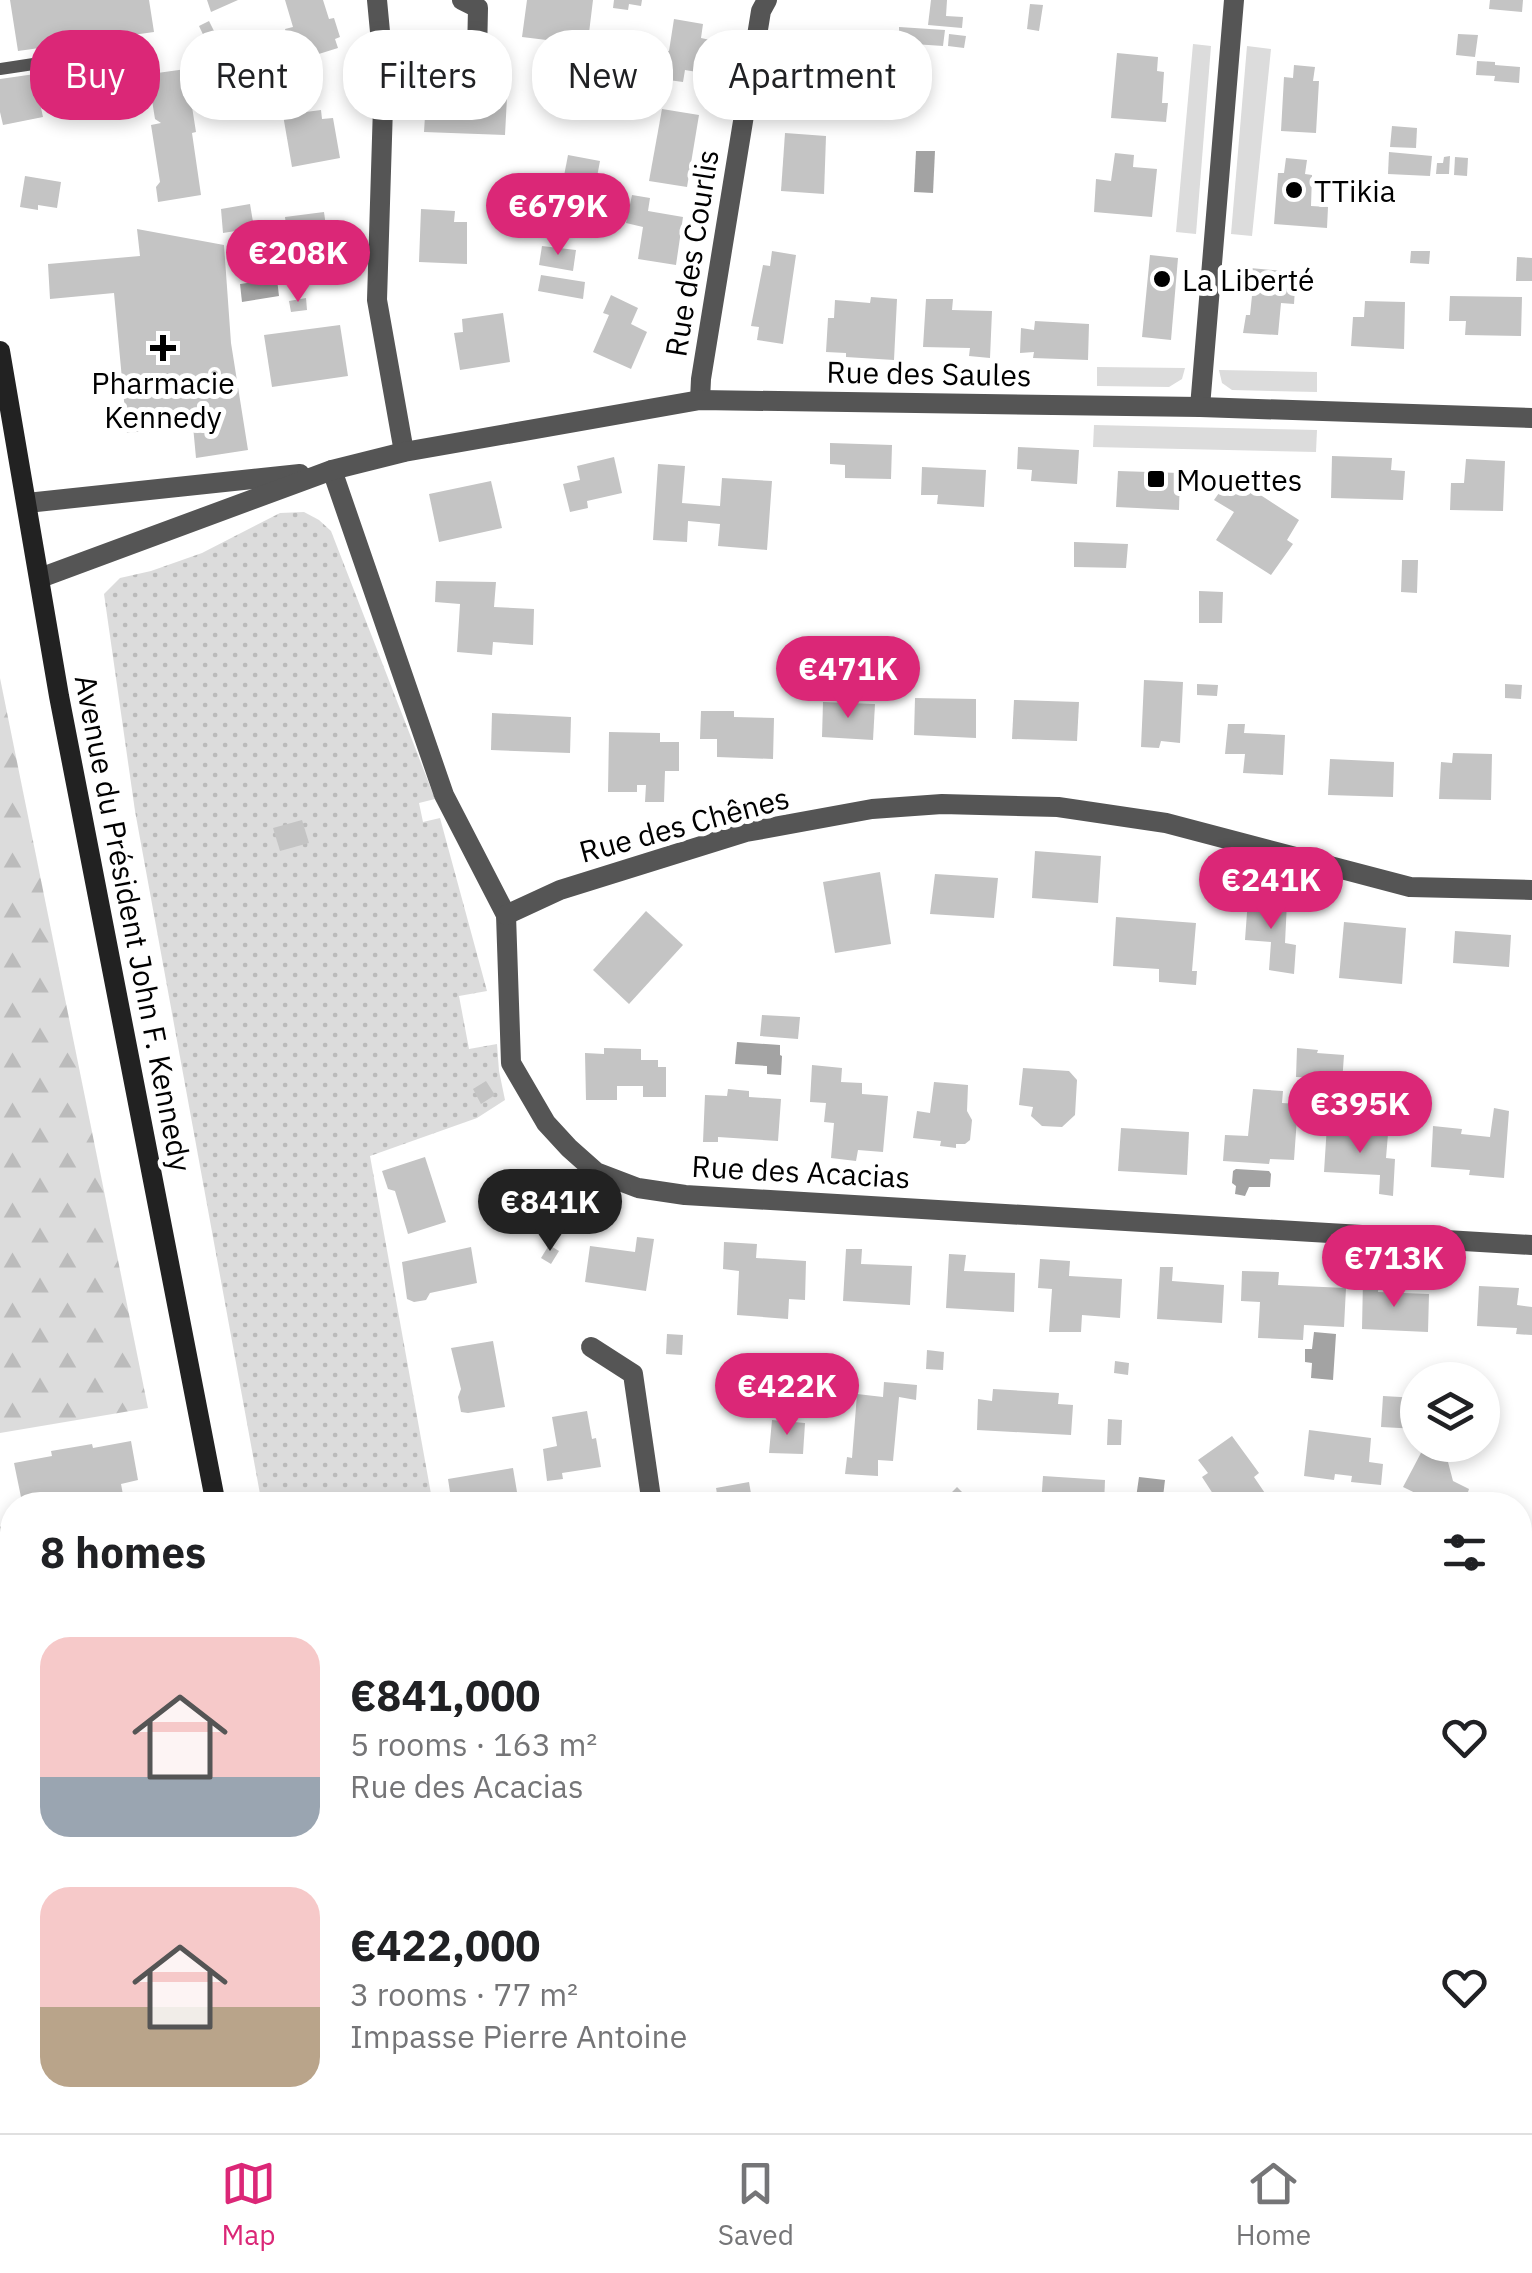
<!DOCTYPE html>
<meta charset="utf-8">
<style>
body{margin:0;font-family:"IBM Plex Sans",sans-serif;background:#f6f6f6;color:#202124;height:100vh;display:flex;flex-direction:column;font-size:38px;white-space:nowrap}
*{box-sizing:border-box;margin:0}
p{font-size:32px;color:#757577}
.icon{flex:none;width:55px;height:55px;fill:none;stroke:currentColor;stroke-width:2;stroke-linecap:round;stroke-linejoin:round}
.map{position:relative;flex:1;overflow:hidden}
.sheet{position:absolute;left:0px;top:1492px;width:1532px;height:642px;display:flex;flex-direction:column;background:#fff;border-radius:40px 40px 0 0;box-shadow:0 5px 15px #0003}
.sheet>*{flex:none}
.hud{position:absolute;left:30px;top:30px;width:1000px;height:90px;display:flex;gap:20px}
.tools{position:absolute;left:1400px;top:1362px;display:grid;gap:20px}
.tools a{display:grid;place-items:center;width:100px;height:100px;border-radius:50%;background:#fff;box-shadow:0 5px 15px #0003;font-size:50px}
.price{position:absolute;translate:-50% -85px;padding:0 22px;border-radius:35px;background:#db2777;color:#fff;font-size:32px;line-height:65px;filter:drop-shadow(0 2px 5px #0008)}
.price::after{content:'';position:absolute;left:50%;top:60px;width:30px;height:22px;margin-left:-15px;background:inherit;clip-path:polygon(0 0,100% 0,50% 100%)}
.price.current{background:#222;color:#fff}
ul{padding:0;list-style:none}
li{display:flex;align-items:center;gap:30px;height:250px;padding:0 40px}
li span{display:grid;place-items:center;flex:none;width:280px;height:200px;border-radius:30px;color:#555}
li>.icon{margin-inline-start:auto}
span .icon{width:120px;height:120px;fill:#fffc;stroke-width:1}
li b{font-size:42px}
h2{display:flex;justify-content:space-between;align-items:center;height:120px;padding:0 40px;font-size:42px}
.pill{padding:0 35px;border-radius:40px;background:#fff;box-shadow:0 5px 15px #0003;font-size:35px;line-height:90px}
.pill.current{background:#db2777;color:#fff}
.dock{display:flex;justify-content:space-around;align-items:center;height:140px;border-top:2px solid #e0e0e0;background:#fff;font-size:28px;color:#757577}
.dock a{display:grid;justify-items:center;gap:5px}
.dock .current{color:#db2777}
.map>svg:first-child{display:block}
.green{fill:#dcdcdc}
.forest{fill:url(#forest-firs)}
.park{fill:url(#park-dots)}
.water{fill:#a3a3a3}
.building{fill:#c4c4c4}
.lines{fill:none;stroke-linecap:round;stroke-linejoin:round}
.service{stroke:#555;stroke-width:12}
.minor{stroke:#555;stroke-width:20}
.secondary{stroke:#222;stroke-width:20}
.poi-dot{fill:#000;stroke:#fff;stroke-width:4}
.labels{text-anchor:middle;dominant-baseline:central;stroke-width:10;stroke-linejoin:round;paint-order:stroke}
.poi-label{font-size:30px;fill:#000;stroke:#fff;text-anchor:start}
.street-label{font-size:30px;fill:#000;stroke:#fff}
</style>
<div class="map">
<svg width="1532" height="2133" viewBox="0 0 1532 2133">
<defs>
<pattern id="forest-firs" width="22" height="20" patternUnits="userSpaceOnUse" patternTransform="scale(2.5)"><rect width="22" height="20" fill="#dcdcdc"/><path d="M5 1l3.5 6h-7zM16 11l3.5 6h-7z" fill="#bbb"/></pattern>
<pattern id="park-dots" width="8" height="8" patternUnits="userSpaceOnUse" patternTransform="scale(2.5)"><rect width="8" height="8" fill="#dcdcdc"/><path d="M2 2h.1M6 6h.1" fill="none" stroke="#bbb" stroke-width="1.8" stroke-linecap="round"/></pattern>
</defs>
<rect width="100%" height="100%" fill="#fff"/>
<g class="green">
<path d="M1193,44L1211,46L1196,234L1176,232Z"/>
<path d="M1247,46L1271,49L1252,236L1231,234Z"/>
<path d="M1097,367L1185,368L1182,379L1169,387L1097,386Z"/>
<path d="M1219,370L1317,372V392L1232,390L1222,383Z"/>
<path d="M1094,425L1317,430L1316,452L1093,447Z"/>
<path d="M1520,1790L1532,1792V1828L1520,1821Z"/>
<path d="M1520,1871L1532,1878V1930L1520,1933Z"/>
<path d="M376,2123H417V2133H378Z"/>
<path d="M976,2123L1102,2122V2133H975Z"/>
</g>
<path class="forest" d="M0,678L148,1408L0,1433Z"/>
<path class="park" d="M304,512L319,520L331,531L435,799L419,803L423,822L440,818L487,991L459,996L469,1049L497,1044L499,1071L505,1100L477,1118L370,1156L433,1505H262L135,811L104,594L120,578L151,571L202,553L280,513Z"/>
<g class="water">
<path d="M916,151H935L933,193L914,192Z"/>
<path d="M277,279L279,296L242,302L240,284Z"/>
<path d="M737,1042L780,1045V1055L782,1056L781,1075L767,1074V1066L735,1064Z"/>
<path d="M1236,1169L1269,1171L1271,1174L1270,1187H1249L1245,1196L1235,1194L1236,1186L1232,1183L1233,1171Z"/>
<path d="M1314,1332L1336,1334L1333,1380L1311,1378L1312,1363L1305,1362V1349H1312Z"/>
<path d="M1139,1477L1165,1480L1162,1505H1135Z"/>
</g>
<g class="building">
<path d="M10,0H149L154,32L18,51Z"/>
<path d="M207,0H238L211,12Z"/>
<path d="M285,0H323L329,19L334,18L340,37L335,39L338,48L293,62L285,29L293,27Z"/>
<path d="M527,0H593L584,74L559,71L563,42L522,37Z"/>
<path d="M614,0H642L641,6L629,4L628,10L613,8Z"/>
<path d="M931,0H947L946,16L963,17L962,28L928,25Z"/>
<path d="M1490,0H1523L1522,12L1489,9Z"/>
<path d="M1030,4L1043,5L1039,31L1027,29Z"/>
<path d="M674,19L703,24L701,38L715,41L709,74L685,70L683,82L654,78L658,50L669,51Z"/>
<path d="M209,21L219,41L209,47L199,26Z"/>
<path d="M899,27L945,30L943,46L899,43Z"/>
<path d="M949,34L966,36L964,48L948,46Z"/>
<path d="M1458,34L1478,35L1475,57L1456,55Z"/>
<path d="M798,41L843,44L840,93L813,92L814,85L796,84Z"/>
<path d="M1117,53L1158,57L1157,71L1164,72L1162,103H1168L1166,122L1111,118Z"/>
<path d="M1477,61L1495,62V65L1520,67L1519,83L1494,81L1495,76L1476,75Z"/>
<path d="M1294,65L1315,67L1313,81H1319L1316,133L1281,131L1284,77L1293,78Z"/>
<path d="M186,69L196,132L192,133L201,195L158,202L156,187L160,182L151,125L161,123L155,119L151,94L146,90L143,75Z"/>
<path d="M35,74V78L43,76L44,83L36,85L43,117L3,125L0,112V79Z"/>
<path d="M450,94L507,97L505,135L424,132L426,100L450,101Z"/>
<path d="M662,109L699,115L687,187L649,181Z"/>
<path d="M321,110L322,119L333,118L340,158L292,167L283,115Z"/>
<path d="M1392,126L1417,128L1416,148L1390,147Z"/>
<path d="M785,133L826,136L824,194L781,191Z"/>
<path d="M1389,152L1432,156L1430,176L1388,174Z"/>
<path d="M1115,153L1134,155L1133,167L1157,169L1152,217L1094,212L1096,179L1111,181Z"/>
<path d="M568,155L600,161L596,182L564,176Z"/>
<path d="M1450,156L1449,174H1436L1437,163H1443L1444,157Z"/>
<path d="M1455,157L1468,158L1467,176L1454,175Z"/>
<path d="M1286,158L1307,160L1305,174L1312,175L1311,206L1328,207L1327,228L1274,224L1278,173H1284Z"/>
<path d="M25,176L61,182L57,208L38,205V210L20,207Z"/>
<path d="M632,195L650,198L648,211L683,217L676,265L638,259L643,227L626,223Z"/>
<path d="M250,204L254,228L223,233L221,209Z"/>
<path d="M421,209L455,211L454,222H467V264L419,262Z"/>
<path d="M324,212L333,278L294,284L285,217Z"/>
<path d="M137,229L224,245L231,343L248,450L196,458L193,426L127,433L114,293L50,299L48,264L140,256Z"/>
<path d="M542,246L576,250L573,271L539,265Z"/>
<path d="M772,251L796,255L783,344L757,340L759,327L751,326L763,265L770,266Z"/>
<path d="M1411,251H1430L1429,264L1410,263Z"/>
<path d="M1150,255L1178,258L1171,340L1142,337Z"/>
<path d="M1517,257L1532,258V281H1516Z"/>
<path d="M1250,268L1283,271L1282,287L1295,288L1294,304L1281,303L1278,335L1243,333L1246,315H1250L1253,286H1248Z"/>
<path d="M541,275L585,282L583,299L538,291Z"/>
<path d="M611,295L638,308L631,324L647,332L631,369L593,352L609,315L603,313Z"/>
<path d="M1450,296L1522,297L1521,336L1465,335L1466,321H1449Z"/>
<path d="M871,297L897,299L894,360L846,357V353L826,352L828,318H834L835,300L870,303Z"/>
<path d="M306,298L307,310L291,312L289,301Z"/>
<path d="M926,299H953L952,310L992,311L990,358L969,356L970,348L923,347Z"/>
<path d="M1365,301L1405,302L1404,349L1351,346L1353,317H1364Z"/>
<path d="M503,313L510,362L460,370L454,333L463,332L462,319Z"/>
<path d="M1035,321L1089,324L1088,360L1033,358L1034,352L1020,353L1021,328L1034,330Z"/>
<path d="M340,325L348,376L272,387L264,335Z"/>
<path d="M830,443L892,445L891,479L845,478V465L830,464Z"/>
<path d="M1018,447L1079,450L1077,484L1031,481L1032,470L1017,469Z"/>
<path d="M1332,456L1392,458L1391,470L1405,471L1403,500L1331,498Z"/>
<path d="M614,457L622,493L587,501L588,508L570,512L563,484L580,480L577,466Z"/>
<path d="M1466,459L1505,461L1503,511L1450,510L1451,483H1464Z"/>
<path d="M658,464L685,466L682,503L720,506L722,478L772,481L767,550L718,546L720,524L688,521L687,542L653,540Z"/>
<path d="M922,467L986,470L984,507L937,504L938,495H921Z"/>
<path d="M1118,471L1180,473L1179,510L1116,507Z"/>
<path d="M1231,476L1299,520L1287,540L1293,544L1271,575L1216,540L1234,512L1214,500Z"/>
<path d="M491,481L502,528L439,542L429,494Z"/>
<path d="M1074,542L1128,544L1126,568L1074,567Z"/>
<path d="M1402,560H1418L1417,593L1401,592Z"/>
<path d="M436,581L496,582L494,607L534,609L533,645L493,642L492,655L457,652L460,604L435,602Z"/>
<path d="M1199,591L1223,592L1222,623H1199Z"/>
<path d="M1144,680L1183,682L1180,743L1161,741L1159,748L1141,747Z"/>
<path d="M1197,684L1218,685L1217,696L1197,695Z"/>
<path d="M1505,684L1522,685L1521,699L1505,698Z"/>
<path d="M915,698L976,699V738L914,735Z"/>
<path d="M1014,700L1079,702L1077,741L1012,739Z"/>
<path d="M823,702L875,704L873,740L822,737Z"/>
<path d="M701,711H734V717L774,718L773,759L717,757V739H700Z"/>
<path d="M492,713L571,717L570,753L491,750Z"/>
<path d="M1228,724H1245L1244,733L1285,735L1283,775L1243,773L1245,754H1225Z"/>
<path d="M609,732L660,733V742H679V771H665L664,802H645L646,785H637V792H608Z"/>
<path d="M1453,753L1492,754L1491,800L1439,799L1441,762L1452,763Z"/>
<path d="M1330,759L1394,762L1393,797L1328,795Z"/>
<path d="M302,820L309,843L280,851L273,828Z"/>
<path d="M1035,851L1101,856L1098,903L1032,898Z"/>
<path d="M880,872L891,944L835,953L823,882Z"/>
<path d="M935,874L998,878L994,918L930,914Z"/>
<path d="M1248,899L1287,902L1285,943L1296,945L1294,974L1269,970L1271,942L1245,940Z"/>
<path d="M646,911L683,945L629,1004L593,970Z"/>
<path d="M1116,917L1196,923L1192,971H1197L1196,985L1159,982V969L1113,966Z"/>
<path d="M1344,922L1406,928L1402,984L1339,978Z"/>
<path d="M1455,931L1511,935L1509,967L1453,963Z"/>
<path d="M762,1015L800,1017L798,1039L760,1036Z"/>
<path d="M604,1048L641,1049V1060H658V1067H666V1097H643V1086H617V1100H586L585,1053L604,1054Z"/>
<path d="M1297,1048L1318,1050L1317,1053L1344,1055L1342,1083L1315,1082L1316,1078L1296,1077Z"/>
<path d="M812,1065L842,1068L841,1082L862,1083V1094L888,1096L883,1152L858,1150L856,1161L831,1158L834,1123L824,1122L826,1103L810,1102Z"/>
<path d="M1023,1068L1069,1071L1077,1080L1075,1115L1062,1127L1042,1126L1031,1116L1033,1107L1019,1105Z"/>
<path d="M486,1081L495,1095L481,1104L473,1089Z"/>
<path d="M934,1082L968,1085L967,1111L972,1120L970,1140L965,1144H956V1148L940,1146L941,1141L913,1138L917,1111L930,1113Z"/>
<path d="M728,1089L749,1091V1097L781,1099L778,1141L718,1137V1142H703L705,1095L727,1096Z"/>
<path d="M1253,1089L1283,1091L1282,1103L1298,1104L1294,1160L1270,1159L1269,1164L1223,1161L1225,1135L1248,1136Z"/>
<path d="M1494,1108L1509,1111L1504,1178L1469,1175L1470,1170L1431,1167L1433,1126L1462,1129L1461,1134L1490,1137Z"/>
<path d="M1327,1125L1345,1126V1132L1388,1134L1386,1158L1395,1159L1393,1196L1379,1194L1380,1175L1324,1172Z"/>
<path d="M1121,1128L1189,1132L1187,1175L1118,1171Z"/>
<path d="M425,1157L446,1222L408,1234L395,1191L388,1189L382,1171Z"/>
<path d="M516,1169L523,1175L527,1171L563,1202L537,1232L500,1201L509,1192L501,1184Z"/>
<path d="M637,1237L654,1239L646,1291L585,1282L590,1246L635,1252Z"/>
<path d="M724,1242L757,1244L756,1258L806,1261L805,1300L789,1299L788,1319L737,1315L739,1271L723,1269Z"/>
<path d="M549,1245L559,1251L551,1264L541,1258Z"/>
<path d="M471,1247L477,1283L430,1293L426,1300L414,1302L407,1299L402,1262Z"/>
<path d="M846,1249H862L861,1264L912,1266L910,1305L843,1301Z"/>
<path d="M949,1254L966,1255L964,1271L1015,1273L1014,1312L946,1308Z"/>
<path d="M1040,1259L1070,1261L1069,1276L1122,1279L1120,1318L1082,1315L1081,1332H1049L1052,1289L1038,1288Z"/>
<path d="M1160,1267H1173L1172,1281L1224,1285L1222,1323L1157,1319Z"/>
<path d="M1242,1271L1279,1272L1278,1285L1346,1288L1344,1327L1304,1325L1303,1340L1258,1338L1260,1302L1241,1301Z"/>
<path d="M1363,1279H1379L1378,1292L1429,1294L1428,1332L1362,1329Z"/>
<path d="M1479,1286L1519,1288L1517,1305L1532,1307V1335L1516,1334L1517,1328L1477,1326Z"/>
<path d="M667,1334L683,1335L682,1355L666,1354Z"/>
<path d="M493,1341L505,1407L468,1413L461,1412L458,1397L461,1389L451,1348Z"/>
<path d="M927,1350L944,1352L943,1370L926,1369Z"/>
<path d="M1115,1361L1129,1363L1128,1375L1114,1373Z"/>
<path d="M884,1382L917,1385L916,1400L899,1397L893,1461L878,1460V1476L845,1474L847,1457L852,1458L857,1394L883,1397Z"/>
<path d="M993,1389L1059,1393L1058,1404L1073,1405L1071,1435L977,1430L978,1399L992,1401Z"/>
<path d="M1383,1396L1418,1398V1429L1381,1427Z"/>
<path d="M587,1411L592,1439L596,1438L601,1467L562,1473L563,1479L547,1481L543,1449L557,1446L552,1417Z"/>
<path d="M1108,1419L1122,1420L1121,1445H1107Z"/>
<path d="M772,1420L805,1423L803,1454L769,1453Z"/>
<path d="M1309,1430L1371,1438L1369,1462L1383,1464L1381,1485L1351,1482L1352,1476L1335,1474L1334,1480L1304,1476Z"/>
<path d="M1232,1436L1259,1473L1254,1477L1273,1505H1210L1217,1500L1202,1477L1208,1473L1198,1460Z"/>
<path d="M131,1441L138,1480L121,1484L124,1500L103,1504L101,1497L97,1498L98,1505H40L39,1499L22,1502L14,1463L52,1456L51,1451L92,1444L93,1448Z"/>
<path d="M1422,1451L1448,1462L1453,1481L1469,1489L1467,1495L1486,1505L1488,1501L1496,1505H1440L1403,1487Z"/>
<path d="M513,1468L518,1498L496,1501L497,1505H452L448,1479Z"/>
<path d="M1043,1476L1105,1480L1104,1505H1041Z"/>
<path d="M749,1482L753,1505H719L716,1488Z"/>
<path d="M957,1487L975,1505H937L943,1501Z"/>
<path d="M0,1589H2L7,1617L0,1619Z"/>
<path d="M12,1660V1741L0,1743V1662Z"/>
<path d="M0,1833H2L8,1864L12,1862V2027L5,2028L0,2005V1975L5,1974L2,1961H0Z"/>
<path d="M1532,2011V2043L1520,2026V2020Z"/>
<path d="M216,2122H226L227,2126L235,2125L236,2133H172V2131Z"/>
<path d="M1172,2122H1237V2130L1220,2129L1219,2133H1183V2128L1172,2127Z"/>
<path d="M1414,2125L1444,2131V2133H1412Z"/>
</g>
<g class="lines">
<path class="service" d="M0,69L40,63L74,71"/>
<g class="minor">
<path d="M377,0L384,74L377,300L404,452"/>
<path d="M382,50L477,55L478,8L462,0"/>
<path d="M700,400L701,379L761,11L767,0"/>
<path d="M1200,407L1234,0"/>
<path d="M332,470L444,795L506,915L511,1063L546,1123L569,1148L596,1172L638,1188L685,1195L1532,1245"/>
<path d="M27,503L300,474"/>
<path d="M40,578L332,470L404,452L700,400L1200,407L1532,418"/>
<path d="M506,915L560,890L746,832L872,809L942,804L1058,807L1166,823L1410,887L1532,890"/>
<path d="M591,1347L633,1374L652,1505"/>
<path d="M0,1537L12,1535"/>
<path d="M1520,1853L1532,1860"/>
<path d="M0,2104L12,2102"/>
<path d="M1125,2133V2122"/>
</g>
<g class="secondary">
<path d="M0,351L59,696L216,1505"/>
<path d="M321,2122L323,2133"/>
<path d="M340,2122L342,2133"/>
<path d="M358,2122L360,2133"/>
</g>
</g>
<g class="poi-dot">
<circle cx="1294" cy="190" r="10"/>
<circle cx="1162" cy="279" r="10"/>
<path d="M158 333h10v10h10v10h-10v10h-10v-10h-10v-10h10z"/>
<rect x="1146" y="469" width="20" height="20" rx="5"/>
</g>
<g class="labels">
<g class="poi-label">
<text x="1314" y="190">TTikia</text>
<text x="1182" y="279">La Liberté</text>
<text x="163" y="382" text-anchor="middle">Pharmacie<tspan x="163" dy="34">Kennedy</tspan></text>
<text x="1176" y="479">Mouettes</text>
</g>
<g class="street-label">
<text transform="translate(691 253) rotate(-81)">Rue des Courlis</text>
<text transform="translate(929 373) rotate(1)">Rue des Saules</text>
<text transform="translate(684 824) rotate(-15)">Rue des Chênes</text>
<text transform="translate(134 923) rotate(79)">Avenue du Président John F. Kennedy</text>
<text transform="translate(801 1171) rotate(3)">Rue des Acacias</text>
</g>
</g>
</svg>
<div class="tools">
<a><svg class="icon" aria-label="layers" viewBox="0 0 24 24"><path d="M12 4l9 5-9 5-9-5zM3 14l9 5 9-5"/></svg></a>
</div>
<b class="price" style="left:558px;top:258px">€679K</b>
<b class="price" style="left:298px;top:305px">€208K</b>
<b class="price" style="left:848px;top:721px">€471K</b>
<b class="price" style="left:1271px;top:932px">€241K</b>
<b class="price" style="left:1360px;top:1156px">€395K</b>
<b class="price current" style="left:550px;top:1254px">€841K</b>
<b class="price" style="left:1394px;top:1310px">€713K</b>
<b class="price" style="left:787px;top:1438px">€422K</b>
<div class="hud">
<a class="pill current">Buy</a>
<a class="pill">Rent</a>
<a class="pill">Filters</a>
<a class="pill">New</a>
<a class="pill">Apartment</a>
</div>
<section class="sheet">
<h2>8 homes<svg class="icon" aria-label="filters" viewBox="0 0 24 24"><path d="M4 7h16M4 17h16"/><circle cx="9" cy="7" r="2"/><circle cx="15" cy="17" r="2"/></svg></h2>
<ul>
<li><span style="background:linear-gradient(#f6c9c9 70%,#9aa5b1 0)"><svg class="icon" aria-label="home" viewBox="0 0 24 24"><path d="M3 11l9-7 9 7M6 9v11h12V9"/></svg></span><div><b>€841,000</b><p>5 rooms · 163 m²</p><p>Rue des Acacias</p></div><svg class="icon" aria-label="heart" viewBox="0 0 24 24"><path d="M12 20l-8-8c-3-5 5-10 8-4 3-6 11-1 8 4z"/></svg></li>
<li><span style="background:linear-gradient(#f6c9c9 60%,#b9a48a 0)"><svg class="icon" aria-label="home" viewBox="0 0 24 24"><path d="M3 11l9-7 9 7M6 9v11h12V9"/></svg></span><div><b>€422,000</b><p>3 rooms · 77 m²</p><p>Impasse Pierre Antoine</p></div><svg class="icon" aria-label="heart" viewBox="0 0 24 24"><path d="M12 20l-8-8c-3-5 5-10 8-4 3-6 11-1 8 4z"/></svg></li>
</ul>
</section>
</div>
<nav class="dock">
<a class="current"><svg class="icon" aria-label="map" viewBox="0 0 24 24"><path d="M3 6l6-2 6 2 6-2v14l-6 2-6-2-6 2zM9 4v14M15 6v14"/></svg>Map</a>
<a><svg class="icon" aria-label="saved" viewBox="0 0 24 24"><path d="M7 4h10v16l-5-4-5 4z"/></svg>Saved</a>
<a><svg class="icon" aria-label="home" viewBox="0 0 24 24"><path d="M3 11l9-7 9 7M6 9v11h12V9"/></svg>Home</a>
</nav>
